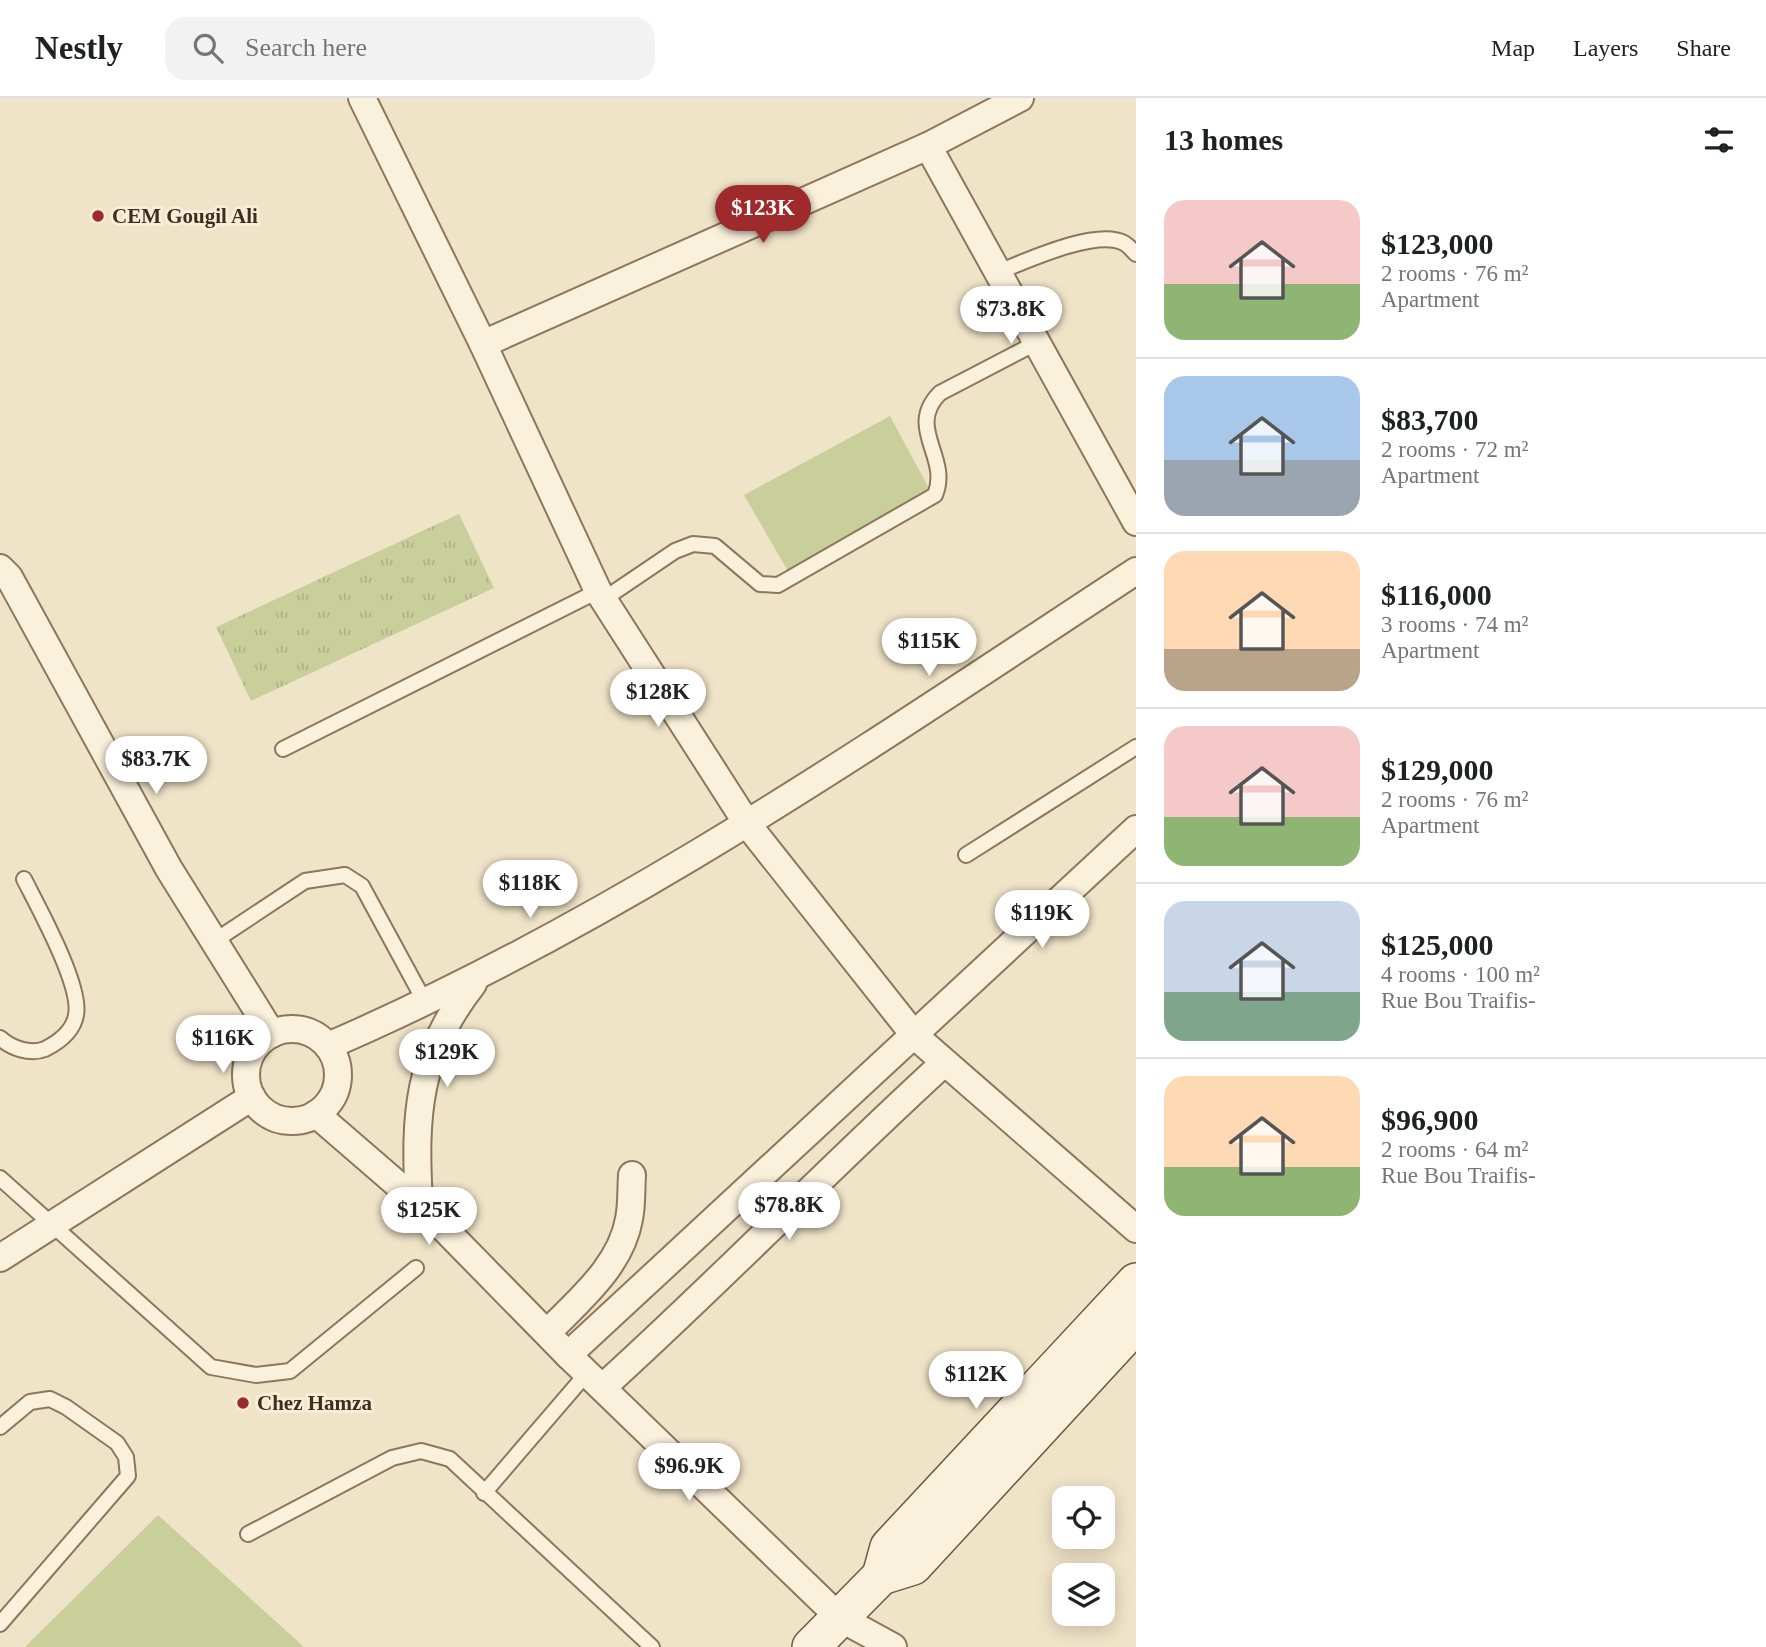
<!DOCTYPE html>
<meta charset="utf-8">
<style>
body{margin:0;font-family:"Times New Roman",serif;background:#f2f2f2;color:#202124;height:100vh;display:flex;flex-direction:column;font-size:26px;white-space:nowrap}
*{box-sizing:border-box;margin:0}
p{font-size:23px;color:#757577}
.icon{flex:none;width:38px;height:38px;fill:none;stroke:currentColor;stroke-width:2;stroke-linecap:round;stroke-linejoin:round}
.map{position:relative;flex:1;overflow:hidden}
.sheet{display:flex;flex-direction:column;background:#fff;width:630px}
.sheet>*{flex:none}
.controls{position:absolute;left:1052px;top:1388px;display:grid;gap:14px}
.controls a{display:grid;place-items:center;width:63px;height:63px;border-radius:14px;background:#fff;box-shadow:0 4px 18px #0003;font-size:35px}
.price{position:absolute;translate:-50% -60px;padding:0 16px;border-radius:24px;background:#fff;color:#222;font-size:23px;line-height:46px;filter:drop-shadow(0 2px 4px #0008)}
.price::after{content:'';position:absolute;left:50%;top:42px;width:21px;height:16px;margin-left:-10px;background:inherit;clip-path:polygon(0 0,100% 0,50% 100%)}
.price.current{background:#9e2a2b;color:#fff}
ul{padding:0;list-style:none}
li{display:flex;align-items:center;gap:21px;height:175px;padding:0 28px}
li+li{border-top:2px solid #e0e0e0}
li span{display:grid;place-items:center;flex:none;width:196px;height:140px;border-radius:21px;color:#555}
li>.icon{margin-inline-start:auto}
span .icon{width:84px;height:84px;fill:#fffc;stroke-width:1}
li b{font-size:30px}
h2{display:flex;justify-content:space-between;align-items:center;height:84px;padding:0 28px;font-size:30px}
header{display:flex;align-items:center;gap:42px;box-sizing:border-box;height:98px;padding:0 35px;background:#fff;border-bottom:2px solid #e0e0e0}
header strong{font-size:33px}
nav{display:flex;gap:38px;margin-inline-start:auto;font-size:24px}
.search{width:490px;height:63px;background:#f2f2f2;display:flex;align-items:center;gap:18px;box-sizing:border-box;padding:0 24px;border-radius:21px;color:#757577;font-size:26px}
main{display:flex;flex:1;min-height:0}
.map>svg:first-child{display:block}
.grass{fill:url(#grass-tufts)}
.garden{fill:#c9cf9b}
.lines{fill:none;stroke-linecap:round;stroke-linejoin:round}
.lane-casing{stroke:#8d765c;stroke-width:18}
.street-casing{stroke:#8d765c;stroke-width:30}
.secondary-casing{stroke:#6f573f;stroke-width:40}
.lane{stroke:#faf1dc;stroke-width:14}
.street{stroke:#faf1dc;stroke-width:26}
.secondary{stroke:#faf1dc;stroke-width:37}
.poi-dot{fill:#9e2a2b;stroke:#f7eed8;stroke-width:2.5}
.labels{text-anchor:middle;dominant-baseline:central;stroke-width:6;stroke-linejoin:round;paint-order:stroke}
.poi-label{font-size:21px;font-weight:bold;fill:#3d2e20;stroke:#f7eed8;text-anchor:start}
</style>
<header>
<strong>Nestly</strong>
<div class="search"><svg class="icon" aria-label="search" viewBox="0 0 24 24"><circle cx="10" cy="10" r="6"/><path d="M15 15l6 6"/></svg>Search here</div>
<nav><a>Map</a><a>Layers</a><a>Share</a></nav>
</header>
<main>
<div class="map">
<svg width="1136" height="1549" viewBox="0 0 1136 1549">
<defs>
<pattern id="grass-tufts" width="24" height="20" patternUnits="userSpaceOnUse" patternTransform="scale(1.75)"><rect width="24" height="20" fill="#c9cf9b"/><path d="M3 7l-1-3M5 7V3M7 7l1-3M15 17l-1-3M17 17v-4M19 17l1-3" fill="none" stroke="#aeb285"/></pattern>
</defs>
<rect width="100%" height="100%" fill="#f0e4c8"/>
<path class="grass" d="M459,416L494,490L251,603L216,529Z"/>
<g class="garden">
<path d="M890,318L931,394L792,480L744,397Z"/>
<path d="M158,1417L304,1549H25Z"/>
</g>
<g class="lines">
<defs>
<g id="lane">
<path d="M996,175C1024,164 1096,130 1124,145C1128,147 1132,152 1136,156"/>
<path d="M604,501L675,453L693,446L715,448L760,486L778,487L935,397C951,359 905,330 940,295L1036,245"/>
<path d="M283,651L598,493"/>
<path d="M966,757L1136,649"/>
<path d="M213,844L305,783L345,777L362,788L426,906"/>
<path d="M0,940C11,950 30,957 45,951C59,944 73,934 76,917C82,888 38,809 24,781"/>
<path d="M0,1080L211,1269L256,1277L290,1273L416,1170"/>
<path d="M0,1329L30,1304L50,1301L66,1309L117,1345L126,1359L128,1378L0,1526"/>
<path d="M484,1395L587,1275"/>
<path d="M248,1436L392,1360L421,1353L450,1361L652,1549"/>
</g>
<g id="street">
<path d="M362,0L483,246L598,493L748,727L915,938L1136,1131"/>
<path d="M928,48L1136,424"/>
<path d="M483,246L928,48L1020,0"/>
<path d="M0,470L9,479L169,771L272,936"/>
<circle cx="292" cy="977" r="46"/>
<path d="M328,948C616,824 875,644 1136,473"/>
<path d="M316,1016L419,1105L568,1257L840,1520L893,1549"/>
<path d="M419,1105C414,1017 417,957 473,886"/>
<path d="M0,1160L252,999"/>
<path d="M547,1235C579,1202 621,1168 629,1121C632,1107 631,1091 632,1077"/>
<path d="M568,1257L1136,731"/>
<path d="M603,1289C719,1184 828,1071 944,965"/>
</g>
<g id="secondary">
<path d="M881,1478L889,1449L1136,1184"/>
<path d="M811,1549L881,1478L913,1468L1136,1226"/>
</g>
</defs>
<use href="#lane" class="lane-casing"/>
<use href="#street" class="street-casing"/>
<use href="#secondary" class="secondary-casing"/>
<use href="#lane" class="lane"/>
<use href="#street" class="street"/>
<use href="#secondary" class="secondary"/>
</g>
<g class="poi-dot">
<circle cx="98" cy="118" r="7"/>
<circle cx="243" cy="1305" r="7"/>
</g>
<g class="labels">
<g class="poi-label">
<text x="112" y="118">CEM Gougil Ali</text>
<text x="257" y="1305">Chez Hamza</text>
</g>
</g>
</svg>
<div class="controls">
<a><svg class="icon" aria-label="locate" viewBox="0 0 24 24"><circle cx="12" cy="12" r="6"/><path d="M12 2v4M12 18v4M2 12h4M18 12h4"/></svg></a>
<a><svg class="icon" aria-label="layers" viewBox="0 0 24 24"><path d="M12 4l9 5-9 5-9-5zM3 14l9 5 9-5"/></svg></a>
</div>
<b class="price current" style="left:763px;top:147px">$123K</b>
<b class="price" style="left:1011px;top:248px">$73.8K</b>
<b class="price" style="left:929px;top:580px">$115K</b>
<b class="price" style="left:658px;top:631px">$128K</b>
<b class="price" style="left:156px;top:698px">$83.7K</b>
<b class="price" style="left:530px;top:822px">$118K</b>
<b class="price" style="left:1042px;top:852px">$119K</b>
<b class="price" style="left:223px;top:977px">$116K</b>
<b class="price" style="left:447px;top:991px">$129K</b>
<b class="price" style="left:789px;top:1144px">$78.8K</b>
<b class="price" style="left:429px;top:1149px">$125K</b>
<b class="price" style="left:976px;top:1313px">$112K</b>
<b class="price" style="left:689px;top:1405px">$96.9K</b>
</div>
<section class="sheet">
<h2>13 homes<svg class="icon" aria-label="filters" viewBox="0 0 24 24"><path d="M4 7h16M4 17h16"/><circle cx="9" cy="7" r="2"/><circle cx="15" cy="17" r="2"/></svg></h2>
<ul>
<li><span style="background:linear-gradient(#f6c9c9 60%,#8fb573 0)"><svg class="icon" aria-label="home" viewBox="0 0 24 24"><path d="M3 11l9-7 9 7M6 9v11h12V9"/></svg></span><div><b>$123,000</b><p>2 rooms · 76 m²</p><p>Apartment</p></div></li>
<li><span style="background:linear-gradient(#a9c7e8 60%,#9aa5b1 0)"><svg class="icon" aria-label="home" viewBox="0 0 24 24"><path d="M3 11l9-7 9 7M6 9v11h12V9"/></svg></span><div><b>$83,700</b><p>2 rooms · 72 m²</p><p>Apartment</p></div></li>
<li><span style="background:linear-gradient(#ffd9b3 70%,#b9a48a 0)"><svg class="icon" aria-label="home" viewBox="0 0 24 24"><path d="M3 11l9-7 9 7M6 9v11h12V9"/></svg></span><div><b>$116,000</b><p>3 rooms · 74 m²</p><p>Apartment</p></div></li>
<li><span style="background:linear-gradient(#f6c9c9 65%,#8fb573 0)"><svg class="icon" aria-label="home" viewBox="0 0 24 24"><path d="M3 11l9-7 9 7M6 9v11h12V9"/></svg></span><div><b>$129,000</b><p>2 rooms · 76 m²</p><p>Apartment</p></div></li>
<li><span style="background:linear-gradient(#c9d6e8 65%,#7fa58c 0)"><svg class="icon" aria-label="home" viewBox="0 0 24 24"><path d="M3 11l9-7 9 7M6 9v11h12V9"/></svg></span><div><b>$125,000</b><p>4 rooms · 100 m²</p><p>Rue Bou Traifis-</p></div></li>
<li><span style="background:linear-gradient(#ffd9b3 65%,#8fb573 0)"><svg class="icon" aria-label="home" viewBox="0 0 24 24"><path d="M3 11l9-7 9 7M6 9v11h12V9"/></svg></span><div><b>$96,900</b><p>2 rooms · 64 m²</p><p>Rue Bou Traifis-</p></div></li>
</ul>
</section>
</main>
